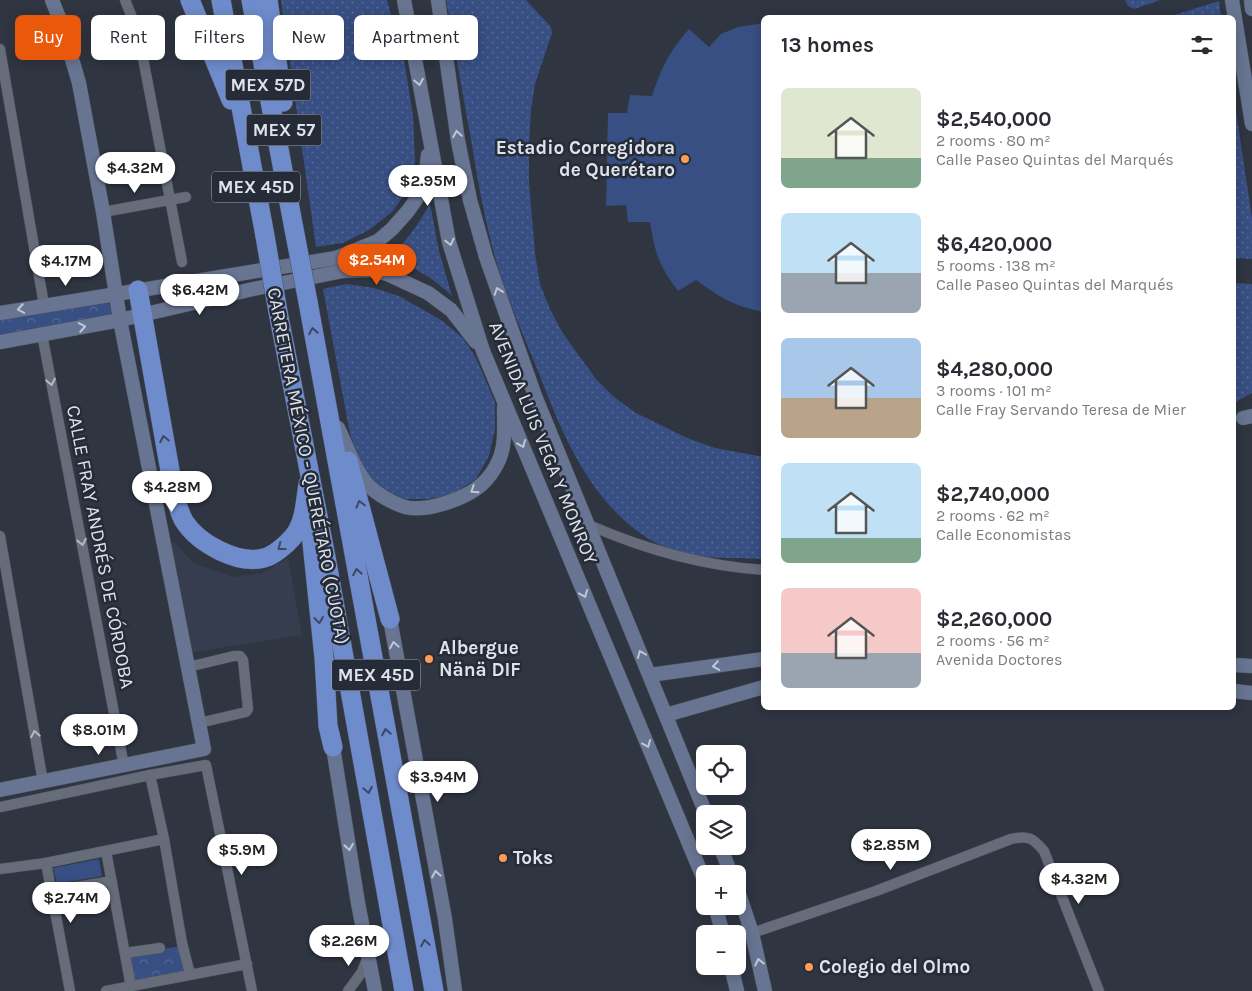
<!DOCTYPE html>
<meta charset="utf-8">
<style>
body{margin:0;font-family:Karla,sans-serif;background:#f2f2f3;color:#2b2b33;height:100vh;display:flex;flex-direction:column;font-size:19px;white-space:nowrap}
*{box-sizing:border-box;margin:0}
p{font-size:16px;color:#7c7c81}
.icon{flex:none;width:28px;height:28px;fill:none;stroke:currentColor;stroke-width:2;stroke-linecap:round;stroke-linejoin:round}
.map{position:relative;flex:1;overflow:hidden}
.drawer{position:absolute;left:761px;top:15px;width:475px;height:695px;display:flex;flex-direction:column;background:#fff;border-radius:8px;box-shadow:0 2px 12px #0003}
.drawer>*{flex:none}
.banner{position:absolute;left:15px;top:15px;width:475px;height:45px;display:flex;gap:10px}
.fabs{position:absolute;left:696px;top:745px;display:grid;gap:10px}
.fabs a{display:grid;place-items:center;width:50px;height:50px;border-radius:8px;background:#fff;box-shadow:0 2px 12px #0003;font-size:25px}
.price{position:absolute;translate:-50% -42px;padding:0 11px;border-radius:18px;background:#fff;color:#222;font-size:16px;line-height:32px;filter:drop-shadow(0 1px 2px #0008)}
.price::after{content:'';position:absolute;left:50%;top:30px;width:15px;height:11px;margin-left:-8px;background:inherit;clip-path:polygon(0 0,100% 0,50% 100%)}
.price.selected{background:#ea580c;color:#fff}
ul{padding:0;list-style:none}
li{display:flex;align-items:center;gap:15px;height:125px;padding:0 20px}
li span{display:grid;place-items:center;flex:none;width:140px;height:100px;border-radius:8px;color:#555}
li>.icon{margin-inline-start:auto}
span .icon{width:60px;height:60px;fill:#fffc;stroke-width:1}
li b{font-size:21px}
h2{display:flex;justify-content:space-between;align-items:center;height:60px;padding:0 20px;font-size:21px}
.tag{padding:0 18px;border-radius:8px;background:#fff;box-shadow:0 2px 12px #0003;font-size:18px;line-height:45px}
.tag.selected{background:#ea580c;color:#fff}
.map>svg:first-child{display:block}
.built{fill:#353d4f}
.grass{fill:url(#grass-dots)}
.park{fill:url(#park-crowns)}
.pitch{fill:#384f83}
.lines{fill:none;stroke-linecap:round;stroke-linejoin:round}
.street-casing{stroke:#4f535e;stroke-width:11}
.secondary-casing{stroke:#4f535e;stroke-width:15}
.highway-casing{stroke:#4f535e;stroke-width:20}
.street{stroke:#666c7a;stroke-width:10}
.secondary{stroke:#687592;stroke-width:14}
.highway{stroke:#6e8bcb;stroke-width:19}
.highway-bridge-casing{stroke:#4f535e;stroke-width:20;stroke-linecap:butt}
.highway-bridge{stroke:#6e8bcb;stroke-width:19}
.oneway{stroke:#c0c7d4}
.oneway2{stroke:#3b4863}
.oneway3{stroke:#b4b9c3}
.poi-dot{fill:#fd9c55;stroke:#252b37;stroke-width:2}
.labels{text-anchor:middle;dominant-baseline:central;stroke-width:5;stroke-linejoin:round;paint-order:stroke}
.shield{fill:#252b37;stroke:#a6abb4;stroke-width:1}
.shield-label{font-size:18px;font-weight:bold;fill:#dee2ea}
.poi-label{font-size:19px;font-weight:bold;fill:#dee2ea;stroke:#252b37;text-anchor:start}
.street-label{font-size:19px;fill:#dee2ea;stroke:#252b37}
</style>
<div class="map">
<svg width="1252" height="991" viewBox="0 0 1252 991">
<defs>
<pattern id="grass-dots" width="8" height="8" patternUnits="userSpaceOnUse" patternTransform="scale(1.25)"><rect width="8" height="8" fill="#384f83"/><path d="M2 2h.1M6 6h.1" fill="none" stroke="#546895" stroke-width="1.8" stroke-linecap="round"/></pattern>
<pattern id="park-crowns" width="20" height="18" patternUnits="userSpaceOnUse" patternTransform="scale(1.25)"><rect width="20" height="18" fill="#384f83"/><path d="M2 6a3 3 0 1 1 6 0M12 15a3 3 0 1 1 6 0" fill="none" stroke="#546895"/></pattern>
</defs>
<rect width="100%" height="100%" fill="#2f3541"/>
<path class="built" d="M174,542L194,563L233,577L262,573L288,558L302,635L188,653L168,544Z"/>
<g class="grass">
<path d="M281,0H387L395,30L403,52L413,116L415,161L412,184L392,212L369,230L343,243L316,247Z"/>
<path d="M446,0H526L551,27L552,33L535,84L531,110L529,146V182L535,253L540,284L550,309L562,332L596,379L614,397L636,413L687,438L715,448L764,457V559C729,557 688,561 656,543C594,509 564,439 540,376C522,332 502,288 491,242C483,210 477,177 472,145C463,97 455,48 446,0Z"/>
<path d="M1125,0H1160L1134,9L1128,6Z"/>
<path d="M1219,1L1221,17H1168Z"/>
<path d="M1234,98L1252,218V259L1234,258Z"/>
<path d="M430,204L439,251L452,296C433,278 413,266 389,257C407,242 418,224 430,204Z"/>
<path d="M1234,283L1252,284V393L1234,403Z"/>
<path d="M346,284L374,288L399,296L441,320L463,338L476,358L495,402V429L489,456L476,479L453,494L429,499H404L377,485L360,462L350,434L323,289Z"/>
</g>
<g class="park">
<path d="M108,302C112,308 112,312 109,319L0,338V318Z"/>
<path d="M181,946L187,973L134,983L127,955Z"/>
</g>
<g class="pitch">
<path d="M764,23V312C733,306 721,298 696,280L678,291C659,266 655,253 650,222H628L626,205L606,206L608,113H627L630,95L652,96C661,69 670,50 689,29L709,47L721,34L738,27Z"/>
<path d="M99,859L102,876L57,884L53,868Z"/>
</g>
<g class="lines">
<defs>
<g id="street">
<path d="M125,0L138,32L182,262"/>
<path d="M0,49L44,305"/>
<path d="M103,212L186,197"/>
<path d="M42,334L124,766"/>
<path d="M589,525C644,549 704,566 764,570"/>
<path d="M0,536L43,782"/>
<path d="M188,667L234,656H240L243,660L248,709L246,712L199,723"/>
<path d="M150,775L164,839L182,943L190,974"/>
<path d="M0,807L150,775L206,765L252,991"/>
<path d="M106,851L131,987"/>
<path d="M46,863L70,991"/>
<path d="M0,869L46,863L164,839"/>
<path d="M52,891L112,881"/>
<path d="M752,933L876,891L1011,839C1028,835 1033,838 1044,851L1099,991"/>
<path d="M125,953L160,948"/>
<path d="M106,991L247,964"/>
<path d="M348,991L362,972L368,956"/>
</g>
<g id="secondary">
<path d="M404,0L449,242L483,351L705,882"/>
<path d="M438,0L458,141L470,200L486,257L535,396L706,814"/>
<path d="M1232,0L1252,124"/>
<path d="M1251,0L1252,9"/>
<path d="M0,313L336,258L378,241L392,229L408,211L424,188L428,155"/>
<path d="M0,342L120,320L253,289L343,271L369,270L387,274L428,293L451,310L476,342"/>
<path d="M1243,418L1252,416"/>
<path d="M338,428C347,446 355,471 369,486C377,494 391,502 402,506C423,514 465,499 481,485C488,479 495,469 499,460C506,444 504,425 504,407"/>
<path d="M390,619L445,919L455,991"/>
<path d="M1234,665L1252,666"/>
<path d="M650,675L764,659"/>
<path d="M1234,691L1252,693"/>
<path d="M666,715L764,687"/>
<path d="M333,747L358,903L375,991"/>
<path d="M0,790L204,749L120,320L103,212L79,83L62,25L52,0"/>
<path d="M720,846L731,874"/>
<path d="M738,891L752,933L765,991"/>
<path d="M715,906L723,934"/>
<path d="M719,906L726,908L732,906"/>
<path d="M731,966L737,991"/>
</g>
<g id="highway">
<path d="M190,0L231,100"/>
<path d="M221,0L265,236"/>
<path d="M251,0L294,229"/>
<path d="M268,0L283,102"/>
<path d="M138,290L175,499C178,506 180,514 184,521C198,543 237,565 264,558C273,556 286,545 292,538C305,524 305,502 308,484"/>
<path d="M308,302L434,991"/>
<path d="M278,312L326,557L404,991"/>
<path d="M348,461L390,619"/>
<path d="M311,533L324,658L328,726L333,747"/>
</g>
</defs>
<use href="#street" class="street-casing"/>
<use href="#secondary" class="secondary-casing"/>
<use href="#highway" class="highway-casing"/>
<use href="#street" class="street"/>
<use href="#secondary" class="secondary"/>
<use href="#highway" class="highway"/>
<defs>
<g id="highway-bridge">
<path d="M294,229L308,302"/>
<path d="M265,236L278,312"/>
</g>
</defs>
<use href="#highway-bridge" class="highway-bridge-casing"/>
<use href="#highway-bridge" class="highway-bridge"/>
</g>
<defs><path id="oneway-chevron" d="M-2-3.5L2.5 0L-2 3.5" fill="none" stroke-width="1.6" stroke-linecap="round" stroke-linejoin="round" transform="scale(1.25)"/></defs>
<g class="oneway">
<use href="#oneway-chevron" transform="translate(419 82) rotate(79)"/>
<use href="#oneway-chevron" transform="translate(457 134) rotate(-99)"/>
<use href="#oneway-chevron" transform="translate(450 242) rotate(76)"/>
<use href="#oneway-chevron" transform="translate(498 291) rotate(-109)"/>
<use href="#oneway-chevron" transform="translate(21 309) rotate(170)"/>
<use href="#oneway-chevron" transform="translate(82 327) rotate(-10)"/>
<use href="#oneway-chevron" transform="translate(522 444) rotate(68)"/>
<use href="#oneway-chevron" transform="translate(474 490) rotate(146)"/>
<use href="#oneway-chevron" transform="translate(584 594) rotate(67)"/>
<use href="#oneway-chevron" transform="translate(394 645) rotate(-100)"/>
<use href="#oneway-chevron" transform="translate(641 654) rotate(-112)"/>
<use href="#oneway-chevron" transform="translate(716 666) rotate(171)"/>
<use href="#oneway-chevron" transform="translate(647 744) rotate(67)"/>
<use href="#oneway-chevron" transform="translate(349 847) rotate(81)"/>
<use href="#oneway-chevron" transform="translate(436 874) rotate(-100)"/>
<use href="#oneway-chevron" transform="translate(759 962) rotate(-102)"/>
</g>
<g class="oneway2">
<use href="#oneway-chevron" transform="translate(313 331) rotate(-100)"/>
<use href="#oneway-chevron" transform="translate(164 439) rotate(-101)"/>
<use href="#oneway-chevron" transform="translate(360 504) rotate(-105)"/>
<use href="#oneway-chevron" transform="translate(281 547) rotate(143)"/>
<use href="#oneway-chevron" transform="translate(357 572) rotate(-100)"/>
<use href="#oneway-chevron" transform="translate(319 620) rotate(83)"/>
<use href="#oneway-chevron" transform="translate(386 732) rotate(-100)"/>
<use href="#oneway-chevron" transform="translate(368 790) rotate(80)"/>
<use href="#oneway-chevron" transform="translate(425 943) rotate(-100)"/>
</g>
<g class="oneway3">
<use href="#oneway-chevron" transform="translate(51 382) rotate(79)"/>
<use href="#oneway-chevron" transform="translate(82 542) rotate(79)"/>
<use href="#oneway-chevron" transform="translate(35 734) rotate(-100)"/>
</g>
<g class="poi-dot">
<circle cx="685" cy="159" r="5"/>
<circle cx="429" cy="659" r="5"/>
<circle cx="503" cy="858" r="5"/>
<circle cx="809" cy="967" r="5"/>
</g>
<g class="labels">
<g class="shield">
<rect x="225.5" y="69.5" width="85" height="31" rx="4"/>
<rect x="246.5" y="114.5" width="75" height="31" rx="4"/>
<rect x="212" y="171.5" width="88" height="31" rx="4"/>
<rect x="332" y="659.5" width="88" height="31" rx="4"/>
</g>
<g class="shield-label">
<text x="268" y="85">MEX 57D</text>
<text x="284" y="130">MEX 57</text>
<text x="256" y="187">MEX 45D</text>
<text x="376" y="675">MEX 45D</text>
</g>
<g class="poi-label">
<text x="675" y="148" text-anchor="end">Estadio Corregidora<tspan x="675" dy="22">de Querétaro</tspan></text>
<text x="439" y="648">Albergue<tspan x="439" dy="22">Nänä DIF</tspan></text>
<text x="513" y="858">Toks</text>
<text x="819" y="967">Colegio del Olmo</text>
</g>
<g class="street-label">
<text transform="translate(543 443) rotate(68)">AVENIDA LUIS VEGA Y MONROY</text>
<text transform="translate(308 466) rotate(79)">CARRETERA MÉXICO - QUERÉTARO (CUOTA)</text>
<text transform="translate(100 547) rotate(79)">CALLE FRAY ANDRÉS DE CÓRDOBA</text>
</g>
</g>
</svg>
<div class="fabs">
<a><svg class="icon" aria-label="locate" viewBox="0 0 24 24"><circle cx="12" cy="12" r="6"/><path d="M12 2v4M12 18v4M2 12h4M18 12h4"/></svg></a>
<a><svg class="icon" aria-label="layers" viewBox="0 0 24 24"><path d="M12 4l9 5-9 5-9-5zM3 14l9 5 9-5"/></svg></a>
<a>+</a>
<a>−</a>
</div>
<b class="price" style="left:135px;top:194px">$4.32M</b>
<b class="price" style="left:428px;top:207px">$2.95M</b>
<b class="price selected" style="left:377px;top:286px">$2.54M</b>
<b class="price" style="left:66px;top:287px">$4.17M</b>
<b class="price" style="left:200px;top:316px">$6.42M</b>
<b class="price" style="left:172px;top:513px">$4.28M</b>
<b class="price" style="left:99px;top:756px">$8.01M</b>
<b class="price" style="left:438px;top:803px">$3.94M</b>
<b class="price" style="left:891px;top:871px">$2.85M</b>
<b class="price" style="left:242px;top:876px">$5.9M</b>
<b class="price" style="left:1079px;top:905px">$4.32M</b>
<b class="price" style="left:71px;top:924px">$2.74M</b>
<b class="price" style="left:349px;top:967px">$2.26M</b>
<div class="banner">
<a class="tag selected">Buy</a>
<a class="tag">Rent</a>
<a class="tag">Filters</a>
<a class="tag">New</a>
<a class="tag">Apartment</a>
</div>
<section class="drawer">
<h2>13 homes<svg class="icon" aria-label="filters" viewBox="0 0 24 24"><path d="M4 7h16M4 17h16"/><circle cx="9" cy="7" r="2"/><circle cx="15" cy="17" r="2"/></svg></h2>
<ul>
<li><span style="background:linear-gradient(#dfe7d0 70%,#7fa58c 0)"><svg class="icon" aria-label="home" viewBox="0 0 24 24"><path d="M3 11l9-7 9 7M6 9v11h12V9"/></svg></span><div><b>$2,540,000</b><p>2 rooms · 80 m²</p><p>Calle Paseo Quintas del Marqués</p></div></li>
<li><span style="background:linear-gradient(#bfe0f5 60%,#9aa5b1 0)"><svg class="icon" aria-label="home" viewBox="0 0 24 24"><path d="M3 11l9-7 9 7M6 9v11h12V9"/></svg></span><div><b>$6,420,000</b><p>5 rooms · 138 m²</p><p>Calle Paseo Quintas del Marqués</p></div></li>
<li><span style="background:linear-gradient(#a9c7e8 60%,#b9a48a 0)"><svg class="icon" aria-label="home" viewBox="0 0 24 24"><path d="M3 11l9-7 9 7M6 9v11h12V9"/></svg></span><div><b>$4,280,000</b><p>3 rooms · 101 m²</p><p>Calle Fray Servando Teresa de Mier</p></div></li>
<li><span style="background:linear-gradient(#bfe0f5 75%,#7fa58c 0)"><svg class="icon" aria-label="home" viewBox="0 0 24 24"><path d="M3 11l9-7 9 7M6 9v11h12V9"/></svg></span><div><b>$2,740,000</b><p>2 rooms · 62 m²</p><p>Calle Economistas</p></div></li>
<li><span style="background:linear-gradient(#f6c9c9 65%,#9aa5b1 0)"><svg class="icon" aria-label="home" viewBox="0 0 24 24"><path d="M3 11l9-7 9 7M6 9v11h12V9"/></svg></span><div><b>$2,260,000</b><p>2 rooms · 56 m²</p><p>Avenida Doctores</p></div></li>
</ul>
</section>
</div>
